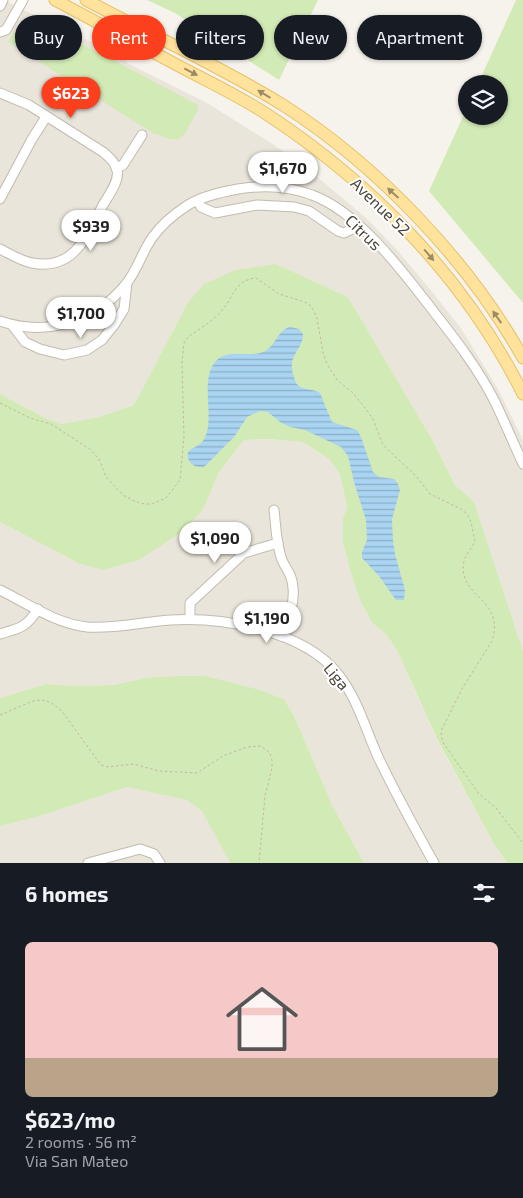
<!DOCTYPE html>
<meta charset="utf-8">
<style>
body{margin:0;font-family:"Exo 2",sans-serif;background:#20242c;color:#f1f3f6;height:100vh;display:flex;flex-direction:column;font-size:19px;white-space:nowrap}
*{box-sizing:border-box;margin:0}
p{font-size:16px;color:#9ea1a6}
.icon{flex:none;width:28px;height:28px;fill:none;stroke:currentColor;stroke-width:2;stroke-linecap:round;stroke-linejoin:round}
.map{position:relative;height:863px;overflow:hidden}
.details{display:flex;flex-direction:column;background:#171b24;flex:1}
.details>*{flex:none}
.hud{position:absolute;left:15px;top:15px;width:494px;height:45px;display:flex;gap:10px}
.buttons{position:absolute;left:458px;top:75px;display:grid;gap:10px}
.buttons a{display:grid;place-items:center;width:50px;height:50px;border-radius:50%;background:#171b24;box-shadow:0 1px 4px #0004;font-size:25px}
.price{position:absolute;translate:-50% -42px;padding:0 11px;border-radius:18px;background:#fff;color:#222;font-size:16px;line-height:32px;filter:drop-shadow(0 1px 2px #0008)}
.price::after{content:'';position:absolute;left:50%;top:30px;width:15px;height:11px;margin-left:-8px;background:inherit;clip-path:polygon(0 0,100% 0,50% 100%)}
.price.active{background:#fc3f1d;color:#fff}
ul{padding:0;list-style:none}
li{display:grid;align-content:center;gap:10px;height:265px;padding:0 25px}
li span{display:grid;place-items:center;height:155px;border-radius:8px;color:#555}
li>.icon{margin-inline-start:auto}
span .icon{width:90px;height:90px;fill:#fffc;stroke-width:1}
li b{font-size:21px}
h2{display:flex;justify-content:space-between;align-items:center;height:60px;padding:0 25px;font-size:21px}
.tag{padding:0 18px;border-radius:22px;background:#171b24;box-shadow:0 1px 4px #0004;font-size:18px;line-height:45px}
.tag.active{background:#fc3f1d;color:#fff}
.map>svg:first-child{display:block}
.residential{fill:#eae5da}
.green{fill:#d2eab5}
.water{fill:url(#water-rules)}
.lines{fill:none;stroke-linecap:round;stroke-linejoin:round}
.minor-casing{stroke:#c2bbae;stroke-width:11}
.major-casing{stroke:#e6c16a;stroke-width:13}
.path{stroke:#c4b79f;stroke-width:1;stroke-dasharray:2.5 2.5;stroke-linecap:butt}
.minor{stroke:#fff;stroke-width:9}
.major{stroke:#ffe39c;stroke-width:11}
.oneway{fill:#9c8c66}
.labels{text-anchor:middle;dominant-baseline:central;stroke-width:4;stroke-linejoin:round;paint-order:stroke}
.street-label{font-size:16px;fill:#4b4439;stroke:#fff}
</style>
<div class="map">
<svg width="523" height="863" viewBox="0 0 523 863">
<defs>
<pattern id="water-rules" width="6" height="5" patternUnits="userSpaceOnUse" patternTransform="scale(1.25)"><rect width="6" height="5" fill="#a9d4f2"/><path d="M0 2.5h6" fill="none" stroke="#8caec5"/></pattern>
</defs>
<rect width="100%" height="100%" fill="#f6f3ec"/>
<g class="residential">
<path d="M0,0H4L84,40L85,39L127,61V63L207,103L274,145L303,165L365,217L398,251L429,288L460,327L498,389L523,440V651L474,502L455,485L433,441L348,297L276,264L187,304L134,405L99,417L61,424L45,418L0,394Z"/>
<path d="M268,439L303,442L329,459L340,474L347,507L343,518V542L350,570L359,598L372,623L385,633L397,650L438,742L494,844L507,863H364L333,807L295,718L284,699L260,690L146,678L113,685L77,686L46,684L0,698V522L80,564L103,570L139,560L203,510L219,472L244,440Z"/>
<path d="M127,787L187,799L202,811L230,863H0V826L37,817Z"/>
</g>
<g class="green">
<path d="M147,0H318L279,80L175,13Z"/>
<path d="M516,0H523V303L429,191L466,110V116H499V84H478Z"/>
<path d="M13,33L27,34L40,33L66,37L98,52L198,105V109L185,134L179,139H169L153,133L8,42Z"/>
<path d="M276,264L348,297L433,441L455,485L474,502L523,651V863H507L494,844L438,741L397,650L385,633L372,623L359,598L350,570L343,542V518L347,507L340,474L329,459L303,442L268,439L244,440L219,472L203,510L183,531L139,560L103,570L80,564L0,522V394L45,418L61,424L99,417L134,405L187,304L204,284L236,270Z"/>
<path d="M180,676H205L260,690L284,699L295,718L333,807L364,863H230L202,811L187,800L127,787L37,817L0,826V698L46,684L77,686L113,685L146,678Z"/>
</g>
<path class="water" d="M290,327L299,329L303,334C303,351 286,355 294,377C295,381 296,384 300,387C307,390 314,389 320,393L332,422L357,430L361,437L373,472L379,477L394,479L397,482L400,490L392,519L393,541L395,554L405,590L404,600H396L379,576L362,558V552L367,540L366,520L354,482L348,456L341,447L305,430L290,427L280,422L268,412L260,411L247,417L234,437L204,467C195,468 186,463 188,452C192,448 199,446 203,441C218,419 195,373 221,357C231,351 251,357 263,352C276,347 277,330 290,327Z"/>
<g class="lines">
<defs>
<g id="minor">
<path d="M0,6L3,0"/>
<path d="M0,32L6,30L23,0"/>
<path d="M0,93L29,105L103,152C109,157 115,162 117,170C120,181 108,196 103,205C87,236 74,271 32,263C21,261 10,254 0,249"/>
<path d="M116,168L123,165L142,135"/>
<path d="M0,199L32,139L46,117"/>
<path d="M198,201L201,207L215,213L257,205L276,206L294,207L309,211L338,231L344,233L359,226"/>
<path d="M0,321C46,337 95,322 126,284C137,271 142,252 152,238C161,225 174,214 188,205C202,196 222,192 238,189C263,185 289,186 312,195C359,212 404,273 434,312C456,340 479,370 495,402C505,423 514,444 523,464"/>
<path d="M12,325L25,342L40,349L64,355L87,350L102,340L114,325L124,309L127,283"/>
<path d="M274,510C276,526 276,544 282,560C287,571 292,574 293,588C295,605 287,621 281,636"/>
<path d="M0,590C27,603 56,624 87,627C114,629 142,622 170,620C223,617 303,630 338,674C358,699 366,731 379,759C396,794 415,829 434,863"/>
<path d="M190,619V603L244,553L278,543"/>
<path d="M0,634C20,628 26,628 38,609"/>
<path d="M88,863L140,849L154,854L160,863"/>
</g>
<g id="major">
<path d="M55,0C96,22 137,44 179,66C207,81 237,95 265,113C372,183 465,278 523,394"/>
<path d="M86,0C151,35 220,66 283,105C378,166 468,260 523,358"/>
</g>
</defs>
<use href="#minor" class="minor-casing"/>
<use href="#major" class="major-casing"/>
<g class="path">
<path d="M0,403L30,418L51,424L91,450L99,459L106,477L123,495L134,501L144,504H152L166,498L180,480L184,437L182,363L184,343L188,337C198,330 211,322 220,313C233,299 234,280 256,278L279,294L305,302L311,306L317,318L323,353L327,364L337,380L353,393L366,409L373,419L383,445L416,476L430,494L461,509L467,514L471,522L475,541C472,548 466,554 464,561C456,597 506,598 492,641L462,689L442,729L441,736L444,744L479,794L496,808L523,843"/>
<path d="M0,715L33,701L42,700L50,702L61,710L101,765L108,767L133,764L159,771L197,773L223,756L247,747L260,746L265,749L270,753L272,760V768L265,796L259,863"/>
</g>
<use href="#minor" class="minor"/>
<use href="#major" class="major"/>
</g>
<defs><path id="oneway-solid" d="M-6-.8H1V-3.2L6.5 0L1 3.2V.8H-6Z" transform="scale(1.25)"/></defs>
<g class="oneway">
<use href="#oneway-solid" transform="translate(191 72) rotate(28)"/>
<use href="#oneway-solid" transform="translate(264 94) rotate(-149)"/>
<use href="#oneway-solid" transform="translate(393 193) rotate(-138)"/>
<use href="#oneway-solid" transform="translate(429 255) rotate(49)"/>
<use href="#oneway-solid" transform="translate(497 317) rotate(-125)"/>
</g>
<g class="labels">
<g class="street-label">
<text transform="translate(381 206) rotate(44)">Avenue 52</text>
<text transform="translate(364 232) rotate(44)">Citrus</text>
<text transform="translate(337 676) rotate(50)">Liga</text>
</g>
</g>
</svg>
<div class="buttons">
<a><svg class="icon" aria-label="layers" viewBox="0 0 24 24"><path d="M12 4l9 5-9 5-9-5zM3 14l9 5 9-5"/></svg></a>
</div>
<b class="price active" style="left:71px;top:119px">$623</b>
<b class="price" style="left:283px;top:194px">$1,670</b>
<b class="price" style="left:91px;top:252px">$939</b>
<b class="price" style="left:81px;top:339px">$1,700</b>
<b class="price" style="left:215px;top:564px">$1,090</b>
<b class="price" style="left:267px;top:644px">$1,190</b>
<div class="hud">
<a class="tag">Buy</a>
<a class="tag active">Rent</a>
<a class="tag">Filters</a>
<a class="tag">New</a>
<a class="tag">Apartment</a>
</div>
</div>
<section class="details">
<h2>6 homes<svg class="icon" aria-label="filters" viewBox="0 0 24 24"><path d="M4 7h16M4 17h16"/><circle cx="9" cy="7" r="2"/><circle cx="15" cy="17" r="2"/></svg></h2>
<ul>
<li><span style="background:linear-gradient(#f6c9c9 75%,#b9a48a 0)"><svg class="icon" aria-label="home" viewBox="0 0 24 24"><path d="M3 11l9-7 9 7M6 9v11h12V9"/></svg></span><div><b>$623/mo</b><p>2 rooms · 56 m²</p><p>Via San Mateo</p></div></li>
</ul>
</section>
